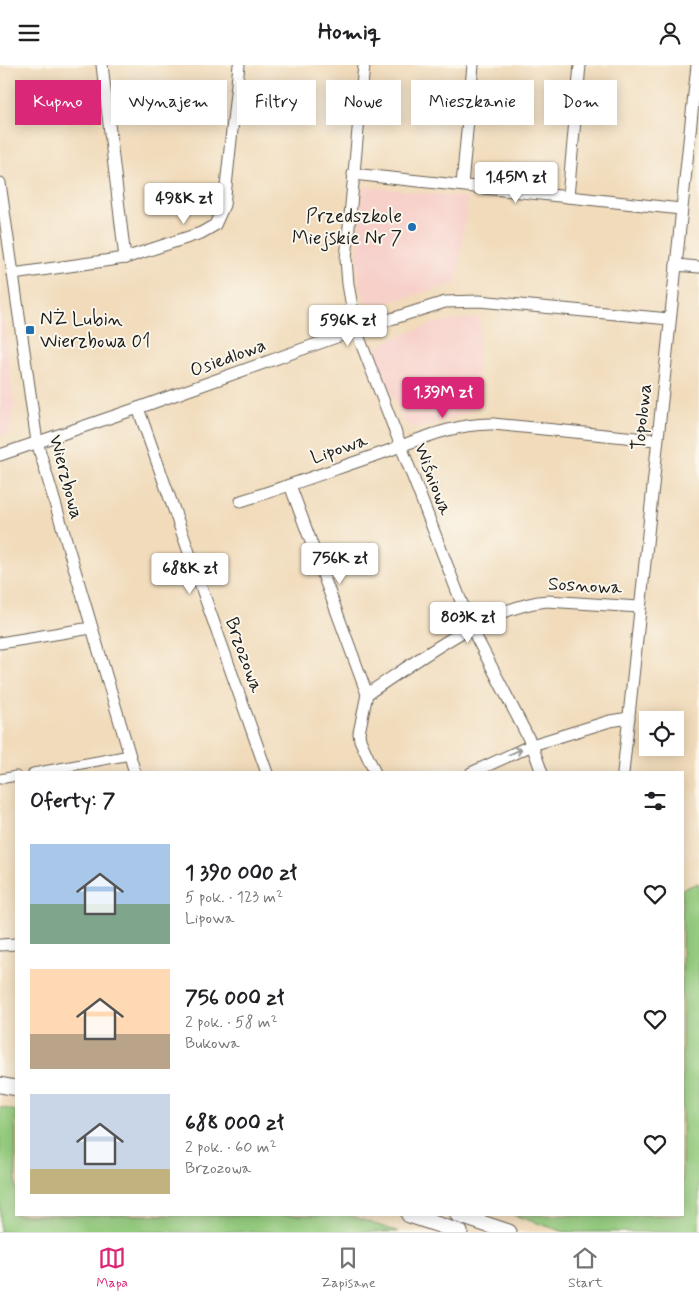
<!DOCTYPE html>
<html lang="pl">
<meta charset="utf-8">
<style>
body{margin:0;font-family:Mynerve,sans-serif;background:#f6f6f6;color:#202124;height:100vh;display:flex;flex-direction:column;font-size:19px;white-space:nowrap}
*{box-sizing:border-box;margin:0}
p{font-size:16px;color:#757577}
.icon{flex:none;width:28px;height:28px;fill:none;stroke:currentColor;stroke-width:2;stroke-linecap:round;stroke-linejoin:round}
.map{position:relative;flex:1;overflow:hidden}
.drawer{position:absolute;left:15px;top:706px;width:669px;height:445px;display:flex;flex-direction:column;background:#fff;border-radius:0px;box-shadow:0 2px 12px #0003}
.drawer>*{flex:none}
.hud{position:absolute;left:15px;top:15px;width:670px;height:45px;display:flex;gap:10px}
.buttons{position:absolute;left:639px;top:646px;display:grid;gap:10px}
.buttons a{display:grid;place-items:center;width:45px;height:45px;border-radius:0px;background:#fff;box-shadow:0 2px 12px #0003;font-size:25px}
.price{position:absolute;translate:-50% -42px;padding:0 11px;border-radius:5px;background:#fff;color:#222;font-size:16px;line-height:32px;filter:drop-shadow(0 1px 2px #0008)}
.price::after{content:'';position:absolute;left:50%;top:30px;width:15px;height:11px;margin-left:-8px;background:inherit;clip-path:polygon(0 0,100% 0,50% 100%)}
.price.current{background:#db2777;color:#fff}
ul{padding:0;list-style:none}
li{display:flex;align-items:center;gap:15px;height:125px;padding:0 15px}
li span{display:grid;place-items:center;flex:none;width:140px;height:100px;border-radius:0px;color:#555}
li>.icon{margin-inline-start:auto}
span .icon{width:60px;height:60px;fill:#fffc;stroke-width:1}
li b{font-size:21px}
h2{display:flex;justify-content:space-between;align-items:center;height:60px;padding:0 15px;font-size:21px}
.chip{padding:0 18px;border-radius:0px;background:#fff;box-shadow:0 2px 12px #0003;font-size:18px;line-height:45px}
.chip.current{background:#db2777;color:#fff}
header{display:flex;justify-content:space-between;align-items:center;height:65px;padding:0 15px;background:#fff;font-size:22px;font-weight:700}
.menu{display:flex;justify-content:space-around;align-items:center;height:70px;border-top:1px solid #e0e0e0;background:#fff;font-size:14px;color:#757577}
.menu a{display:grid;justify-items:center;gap:2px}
.menu .current{color:#db2777}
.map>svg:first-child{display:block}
.built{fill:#f7d0ca}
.green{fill:#95cc7f;stroke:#58744e}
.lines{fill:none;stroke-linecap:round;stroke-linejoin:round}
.pedestrian-casing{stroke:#675f54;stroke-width:11}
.minor-casing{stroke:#675f54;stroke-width:13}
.secondary-casing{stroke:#675f54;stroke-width:17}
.pedestrian{stroke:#fff;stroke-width:9}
.minor{stroke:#fff;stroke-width:11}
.secondary{stroke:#fff;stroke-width:15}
.oneway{stroke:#999}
.poi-dot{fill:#1f6fb2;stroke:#fbf7ec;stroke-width:2}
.labels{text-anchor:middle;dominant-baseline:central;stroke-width:4;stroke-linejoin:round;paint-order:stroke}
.poi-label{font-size:19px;fill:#1c1c1c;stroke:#fbf7ec;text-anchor:end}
.street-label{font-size:19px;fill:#1c1c1c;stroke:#fbf7ec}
</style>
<header><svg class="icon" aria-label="menu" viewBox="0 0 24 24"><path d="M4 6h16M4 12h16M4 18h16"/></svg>Homiq<svg class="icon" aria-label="person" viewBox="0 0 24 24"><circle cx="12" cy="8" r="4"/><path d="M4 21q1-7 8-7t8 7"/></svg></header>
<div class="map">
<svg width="699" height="1167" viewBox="0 0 699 1167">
<rect width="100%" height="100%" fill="#fbf7ec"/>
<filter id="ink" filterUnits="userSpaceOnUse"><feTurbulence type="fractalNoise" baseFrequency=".02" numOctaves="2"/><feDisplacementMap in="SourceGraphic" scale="10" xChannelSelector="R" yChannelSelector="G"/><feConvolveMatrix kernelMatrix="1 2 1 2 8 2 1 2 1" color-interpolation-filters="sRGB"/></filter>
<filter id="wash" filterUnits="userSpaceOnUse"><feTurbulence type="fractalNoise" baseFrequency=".0096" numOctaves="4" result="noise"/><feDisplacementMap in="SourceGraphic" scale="20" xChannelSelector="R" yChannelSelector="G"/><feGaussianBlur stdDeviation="1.12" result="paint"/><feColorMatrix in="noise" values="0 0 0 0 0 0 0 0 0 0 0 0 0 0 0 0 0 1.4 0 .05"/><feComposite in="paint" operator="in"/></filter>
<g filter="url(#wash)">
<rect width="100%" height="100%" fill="#f1dbbb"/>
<g class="built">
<path d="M363,121L468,133L457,218L387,238L365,237L359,217L357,192Z"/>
<path d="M0,235L15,340L10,367L0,371Z"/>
<path d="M481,252L474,346L418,364L404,358L374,286L388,275L437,258Z"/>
</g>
<g class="green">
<path d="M699,818V1167H565L513,1150H682V824Z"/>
<path d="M0,1042L16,1046V1150H349L398,1167H0Z"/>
</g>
</g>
<g filter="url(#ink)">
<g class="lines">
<defs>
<g id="pedestrian">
<path d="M33,708L130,690"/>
<path d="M0,714L16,711"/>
</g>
<g id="minor">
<path d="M102,0L125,193"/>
<path d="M364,0L346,194L348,219L356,265L471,562L532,680L542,708"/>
<path d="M353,109L681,144"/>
<path d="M0,118L37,377L135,708"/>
<path d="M462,120L473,0"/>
<path d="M568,132L580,0"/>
<path d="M676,200L699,202"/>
<path d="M13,209L125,193L201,168L215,160L224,140L239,0"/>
<path d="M138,343L267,708"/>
<path d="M0,390L138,343L356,265L445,237L479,236L669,254"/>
<path d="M290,420L367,629"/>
<path d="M241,436C289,421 335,404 382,388C418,375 455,358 493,359L656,375"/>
<path d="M0,578L91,563"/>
<path d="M375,708L360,675L359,668L367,629C416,597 488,541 547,536L639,542"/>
<path d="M471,708L532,680L610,656L629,653"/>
<path d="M623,708L697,0"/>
<path d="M0,880L16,879"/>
</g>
<g id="secondary">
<path d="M0,1020L16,1023"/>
<path d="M409,1150L460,1167"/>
<path d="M458,1150L509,1167"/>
</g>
</defs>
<use href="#pedestrian" class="pedestrian-casing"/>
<use href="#minor" class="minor-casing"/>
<use href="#secondary" class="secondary-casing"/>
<use href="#pedestrian" class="pedestrian"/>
<use href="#minor" class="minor"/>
<use href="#secondary" class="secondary"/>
</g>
<defs><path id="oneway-shaft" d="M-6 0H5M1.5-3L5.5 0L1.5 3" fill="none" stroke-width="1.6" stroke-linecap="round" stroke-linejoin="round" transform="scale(1.25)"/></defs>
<use class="oneway" href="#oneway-shaft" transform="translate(515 687) rotate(-24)"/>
</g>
<g class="poi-dot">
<circle cx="412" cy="162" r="5"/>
<rect x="25" y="260" width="10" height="10" rx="2.5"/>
</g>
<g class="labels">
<g class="poi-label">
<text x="402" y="151">Przedszkole<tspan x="402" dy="22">Miejskie Nr 7</tspan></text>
<text x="40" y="254" text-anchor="start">NŻ Lubin<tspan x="40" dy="22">Wierzbowa 01</tspan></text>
</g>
<g class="street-label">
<text transform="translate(228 293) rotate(-20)">Osiedlowa</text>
<text transform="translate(642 352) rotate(-84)">Topolowa</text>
<text transform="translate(339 384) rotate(-19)">Lipowa</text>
<text transform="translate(66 412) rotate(75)">Wierzbowa</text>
<text transform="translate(433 414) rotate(69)">Wiśniowa</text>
<text transform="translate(585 521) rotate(3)">Sosnowa</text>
<text transform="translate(244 590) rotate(70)">Brzozowa</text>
</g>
</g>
</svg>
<div class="buttons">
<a><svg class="icon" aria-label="locate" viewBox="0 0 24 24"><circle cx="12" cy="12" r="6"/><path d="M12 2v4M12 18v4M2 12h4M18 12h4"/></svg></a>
</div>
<b class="price" style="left:516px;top:139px">1.45M zł</b>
<b class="price" style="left:184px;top:160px">498K zł</b>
<b class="price" style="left:348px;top:282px">596K zł</b>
<b class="price current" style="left:443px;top:354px">1.39M zł</b>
<b class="price" style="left:340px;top:520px">756K zł</b>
<b class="price" style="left:190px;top:530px">688K zł</b>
<b class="price" style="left:468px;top:579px">803K zł</b>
<div class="hud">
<a class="chip current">Kupno</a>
<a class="chip">Wynajem</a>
<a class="chip">Filtry</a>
<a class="chip">Nowe</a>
<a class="chip">Mieszkanie</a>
<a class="chip">Dom</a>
</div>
<section class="drawer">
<h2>Oferty: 7<svg class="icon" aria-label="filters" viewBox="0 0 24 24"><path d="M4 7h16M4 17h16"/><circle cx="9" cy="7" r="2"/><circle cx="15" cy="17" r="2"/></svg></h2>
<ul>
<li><span style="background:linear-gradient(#a9c7e8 60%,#7fa58c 0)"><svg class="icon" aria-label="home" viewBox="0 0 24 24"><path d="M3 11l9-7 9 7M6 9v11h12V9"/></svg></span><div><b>1 390 000 zł</b><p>5 pok. · 123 m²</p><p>Lipowa</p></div><svg class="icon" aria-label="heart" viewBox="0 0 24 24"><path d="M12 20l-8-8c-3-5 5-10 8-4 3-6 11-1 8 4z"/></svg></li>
<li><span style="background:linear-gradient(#ffd9b3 65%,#b9a48a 0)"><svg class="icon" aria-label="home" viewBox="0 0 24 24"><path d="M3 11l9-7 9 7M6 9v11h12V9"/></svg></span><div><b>756 000 zł</b><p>2 pok. · 58 m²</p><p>Bukowa</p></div><svg class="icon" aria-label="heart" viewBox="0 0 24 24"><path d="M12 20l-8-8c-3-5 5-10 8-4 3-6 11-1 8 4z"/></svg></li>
<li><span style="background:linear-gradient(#c9d6e8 75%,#c2b280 0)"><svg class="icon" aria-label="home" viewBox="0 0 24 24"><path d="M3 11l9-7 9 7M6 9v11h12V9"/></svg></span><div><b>688 000 zł</b><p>2 pok. · 60 m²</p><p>Brzozowa</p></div><svg class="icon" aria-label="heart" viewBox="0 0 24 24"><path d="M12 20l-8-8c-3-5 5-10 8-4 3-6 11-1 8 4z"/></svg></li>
</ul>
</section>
</div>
<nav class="menu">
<a class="current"><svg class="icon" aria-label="map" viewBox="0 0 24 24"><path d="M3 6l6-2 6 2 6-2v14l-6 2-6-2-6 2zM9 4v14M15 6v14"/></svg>Mapa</a>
<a><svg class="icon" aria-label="saved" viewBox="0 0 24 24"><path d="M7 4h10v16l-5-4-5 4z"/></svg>Zapisane</a>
<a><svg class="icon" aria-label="home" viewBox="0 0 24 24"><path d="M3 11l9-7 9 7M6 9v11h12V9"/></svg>Start</a>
</nav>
